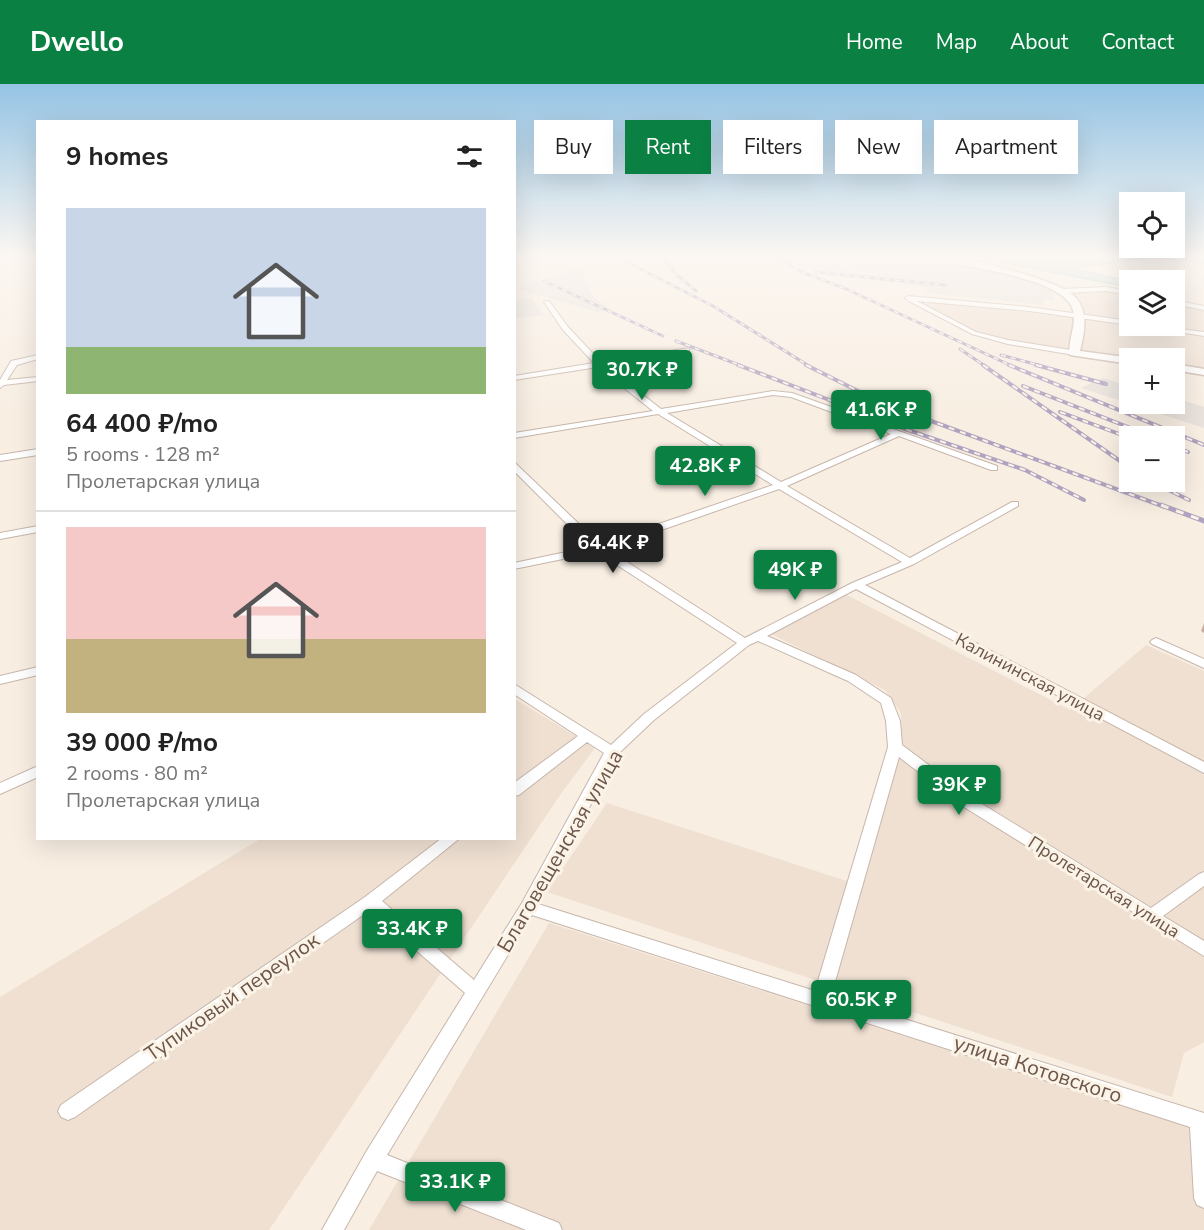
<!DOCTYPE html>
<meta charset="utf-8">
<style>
body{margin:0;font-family:"Nunito Sans",sans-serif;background:#f6f6f6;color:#222;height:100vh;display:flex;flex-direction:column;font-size:22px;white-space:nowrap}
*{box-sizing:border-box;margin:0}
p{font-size:20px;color:#767676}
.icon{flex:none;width:33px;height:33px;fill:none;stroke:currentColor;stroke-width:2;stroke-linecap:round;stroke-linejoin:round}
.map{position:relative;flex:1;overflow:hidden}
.sheet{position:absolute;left:36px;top:36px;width:480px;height:720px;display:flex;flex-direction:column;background:#fff;border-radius:0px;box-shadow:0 6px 24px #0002}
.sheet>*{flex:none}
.banner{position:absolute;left:534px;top:36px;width:570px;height:54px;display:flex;gap:12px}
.controls{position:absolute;left:1119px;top:108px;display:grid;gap:12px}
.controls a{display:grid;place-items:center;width:66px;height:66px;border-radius:0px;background:#fff;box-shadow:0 6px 24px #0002;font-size:30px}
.price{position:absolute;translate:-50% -51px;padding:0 14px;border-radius:6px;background:#0b8043;color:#fff;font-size:20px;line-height:39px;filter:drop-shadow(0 2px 3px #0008)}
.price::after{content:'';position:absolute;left:50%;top:36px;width:18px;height:14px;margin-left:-9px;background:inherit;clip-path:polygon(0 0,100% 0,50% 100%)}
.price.active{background:#222;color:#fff}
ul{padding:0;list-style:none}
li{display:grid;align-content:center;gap:12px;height:318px;padding:0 30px}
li+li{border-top:2px solid #e0e0e0}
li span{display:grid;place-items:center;height:186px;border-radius:0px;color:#555}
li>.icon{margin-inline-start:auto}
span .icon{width:108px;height:108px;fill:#fffc;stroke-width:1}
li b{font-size:26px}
h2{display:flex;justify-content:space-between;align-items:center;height:72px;padding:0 30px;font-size:26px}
.tag{padding:0 21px;border-radius:0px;background:#fff;box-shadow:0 6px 24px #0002;font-size:21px;line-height:54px}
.tag.active{background:#0b8043;color:#fff}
header{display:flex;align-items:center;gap:36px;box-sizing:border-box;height:84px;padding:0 30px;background:#0b8043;color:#fff}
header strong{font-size:28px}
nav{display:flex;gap:33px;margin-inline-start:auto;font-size:21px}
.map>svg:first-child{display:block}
.residential{fill:#efe0d2}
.industrial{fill:#e8e1dc}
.water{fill:#badbdf;stroke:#a1cbcf;stroke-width:1.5}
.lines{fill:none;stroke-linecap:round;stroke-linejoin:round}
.minor-casing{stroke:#c7b6ab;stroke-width:2}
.secondary-casing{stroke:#ccb8ab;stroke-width:3}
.minor{fill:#fff;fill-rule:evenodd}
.secondary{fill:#fff;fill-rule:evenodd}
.rail-far2-casing{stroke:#b0a3bf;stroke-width:3}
.rail-far1-casing{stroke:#b0a3bf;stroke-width:4}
.rail-casing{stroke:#b0a3bf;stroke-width:5}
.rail-far2{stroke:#fcf3e7;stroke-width:1.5;stroke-dasharray:5;stroke-linecap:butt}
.rail-far1{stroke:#fcf3e7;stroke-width:2;stroke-dasharray:6;stroke-linecap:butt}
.rail{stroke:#fcf3e7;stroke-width:3;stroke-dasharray:8;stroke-linecap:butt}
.wall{fill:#c9afa3}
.labels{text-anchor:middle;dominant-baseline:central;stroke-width:6;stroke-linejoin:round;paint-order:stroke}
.street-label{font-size:18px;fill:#6c564c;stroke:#fcf3e7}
.near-street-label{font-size:21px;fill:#6c564c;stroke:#fcf3e7}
</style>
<header>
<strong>Dwello</strong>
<nav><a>Home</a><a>Map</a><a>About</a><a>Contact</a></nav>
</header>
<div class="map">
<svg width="1204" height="1146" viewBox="0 0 1204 1146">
<rect width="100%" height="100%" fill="#f8eee2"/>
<g class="residential">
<path d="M1106,206L1129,211L1130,242H1174L1175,219L1204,225V285L1175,281L1174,274L1129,275L994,253L975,248L918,216L1085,235L1086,230L1079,214L1072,208Z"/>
<path d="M843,509L1070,626L1146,561L1204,587V958L1184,969L1172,1013L547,808L607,719L862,802L902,656L901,629L885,606L771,550Z"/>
<path d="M515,615L595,664L560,711L269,1146H0V913L260,755L514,754Z"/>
<path d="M549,839L1204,1048V1146H369Z"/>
</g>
<g class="industrial">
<path d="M787,173H828L832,177L830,173L937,176L990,186L1058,206H1051L1055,216L1043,215L1044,221L927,209H922L927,207L925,204L918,202L871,196L842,177L834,178L861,191L827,189L794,180Z"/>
<path d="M567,185H582L593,213L610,225L597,228L518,205L534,197L558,192Z"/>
<path d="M531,214L544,231L515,235V216Z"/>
<path d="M1103,294L1129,302L1130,320H1174L1175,314L1204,323V344L1081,304Z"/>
</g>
<path class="water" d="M975,173H1186L1204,177V179L1159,173L1071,184L1129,197V203Z"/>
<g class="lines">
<defs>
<g id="minor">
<path d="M1106,203L1130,207V211L1106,207L1062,209L1059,207L1062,205Z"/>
<path d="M908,212L1029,223L1130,237V241L1029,227L917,217L976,248L1008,256L1077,267V271H1074L1008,260L972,250L909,217L905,214Z"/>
<path d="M1174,216L1204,222V226L1174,220Z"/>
<path d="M545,217H549L568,243L601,278L689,264V268H686L605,281L661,325L773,307L792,309L997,382V386H991L899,352L787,402L910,474L1012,418H1018V422L914,480L865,501L1204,678V689L856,505L767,552L856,591L891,614L900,637L902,661L974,715L1151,824L1199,790L1204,788V802L1163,832L1204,857V872L964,723L899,673L831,912L1204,1029V1124L1197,1121L1194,1114L1190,1043L532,831L387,1071L559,1139L562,1146H526L377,1087L344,1146H322L366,1068L465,909L370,826L75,1033L68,1036L61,1033L58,1027L61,1021L365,813L442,754H460L382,817L474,896L522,819L604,669L587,658L519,711L514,712V699L578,652L514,610V600L611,661L644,630L737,559L597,468L514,485V479L590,463L514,387V378L600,460L773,401L658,330L514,354V349L653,327L598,283L514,296V292L594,279L563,246L544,218ZM773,311L791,313L891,350L781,398L667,329ZM779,405L902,478L852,499L745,554L607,465ZM758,557L848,597L881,619L886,637L888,663L815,907L538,820L617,671L654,636L749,561Z"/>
<path d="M1141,242H1156L1204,248V252Z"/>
<path d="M38,271V275L17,281L7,296L38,293V297L4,301L0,304V296L11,277Z"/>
<path d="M38,365V371L0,377V371Z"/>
<path d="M38,442V448L0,455V449Z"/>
<path d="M1156,554L1204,575V584L1152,560L1150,558L1152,556Z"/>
<path d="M38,583V591L0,600V592Z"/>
<path d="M38,682V693L0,710V699Z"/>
</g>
<g id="secondary">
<path d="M946,173C968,173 1063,197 1076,214C1089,229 1084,250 1080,267L1132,274H1130V280L1070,271C1067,257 1077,242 1073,226C1065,196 979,185 952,179Z"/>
<path d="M1174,280L1204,285V291L1174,286Z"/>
</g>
</defs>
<use href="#minor" class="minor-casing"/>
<use href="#secondary" class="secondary-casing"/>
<use href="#minor" class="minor"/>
<use href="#secondary" class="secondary"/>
<defs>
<g id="rail-far2">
<path d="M617,173L713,222L809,282"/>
<path d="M662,173L676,190L696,207"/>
<path d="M776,173L804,189L844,204L1012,282"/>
<path d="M815,188L945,201"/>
<path d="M544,197L663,252"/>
<path d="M676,257L742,282"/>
<path d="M960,265L985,282"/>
<path d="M1001,271L1042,282"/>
</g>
<g id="rail-far1">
<path d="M738,281L905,345L1025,386L1084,416"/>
<path d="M806,281L882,319L1165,423"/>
<path d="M983,281L1130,384"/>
<path d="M1009,281L1204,361"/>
<path d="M1036,281L1106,300"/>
<path d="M1023,302L1151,352"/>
<path d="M1060,328L1130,354"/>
<path d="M1174,362L1188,368"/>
<path d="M1152,398L1189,416"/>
</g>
<path id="rail" d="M1161,421L1204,437"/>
</defs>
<use href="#rail-far2" class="rail-far2-casing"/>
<use href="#rail-far1" class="rail-far1-casing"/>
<use href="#rail" class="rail-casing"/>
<use href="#rail-far2" class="rail-far2"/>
<use href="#rail-far1" class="rail-far1"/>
<use href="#rail" class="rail"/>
</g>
<path class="wall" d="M1204,539V549L1201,547Z"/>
<linearGradient id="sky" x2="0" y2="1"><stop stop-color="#95c4e4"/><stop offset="0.52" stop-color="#fcf7f2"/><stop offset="1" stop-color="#fcf7f2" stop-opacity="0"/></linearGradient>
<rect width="1204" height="333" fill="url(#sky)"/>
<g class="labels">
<g class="street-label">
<text transform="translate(1030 593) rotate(28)">Калининская улица</text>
<text transform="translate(1104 803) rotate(32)">Пролетарская улица</text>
</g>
<g class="near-street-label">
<text transform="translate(560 767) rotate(-60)">Благовещенская улица</text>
<text transform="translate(232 913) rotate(-35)">Тупиковый переулок</text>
<text transform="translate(1038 985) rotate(18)">улица Котовского</text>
</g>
</g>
</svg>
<div class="controls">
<a><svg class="icon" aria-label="locate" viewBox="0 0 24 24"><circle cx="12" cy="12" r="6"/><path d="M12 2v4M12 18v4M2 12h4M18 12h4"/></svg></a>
<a><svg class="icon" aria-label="layers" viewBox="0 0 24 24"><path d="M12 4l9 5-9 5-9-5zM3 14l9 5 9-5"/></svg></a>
<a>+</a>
<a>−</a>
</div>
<b class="price" style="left:642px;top:317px">30.7K ₽</b>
<b class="price" style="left:881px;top:357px">41.6K ₽</b>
<b class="price" style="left:705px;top:413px">42.8K ₽</b>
<b class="price active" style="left:613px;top:490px">64.4K ₽</b>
<b class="price" style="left:795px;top:517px">49K ₽</b>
<b class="price" style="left:959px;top:732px">39K ₽</b>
<b class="price" style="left:412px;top:876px">33.4K ₽</b>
<b class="price" style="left:861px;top:947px">60.5K ₽</b>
<b class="price" style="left:455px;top:1129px">33.1K ₽</b>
<div class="banner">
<a class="tag">Buy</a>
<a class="tag active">Rent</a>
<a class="tag">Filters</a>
<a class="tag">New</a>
<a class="tag">Apartment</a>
</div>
<section class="sheet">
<h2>9 homes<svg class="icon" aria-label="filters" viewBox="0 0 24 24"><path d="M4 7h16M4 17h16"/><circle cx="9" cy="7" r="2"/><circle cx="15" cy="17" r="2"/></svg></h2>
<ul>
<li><span style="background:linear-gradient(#c9d6e8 75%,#8fb573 0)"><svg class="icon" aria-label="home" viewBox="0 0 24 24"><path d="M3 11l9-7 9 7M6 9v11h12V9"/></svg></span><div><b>64 400 ₽/mo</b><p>5 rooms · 128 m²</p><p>Пролетарская улица</p></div></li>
<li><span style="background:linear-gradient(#f6c9c9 60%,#c2b280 0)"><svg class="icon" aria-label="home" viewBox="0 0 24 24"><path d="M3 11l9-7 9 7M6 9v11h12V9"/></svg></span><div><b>39 000 ₽/mo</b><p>2 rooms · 80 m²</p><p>Пролетарская улица</p></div></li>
</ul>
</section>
</div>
